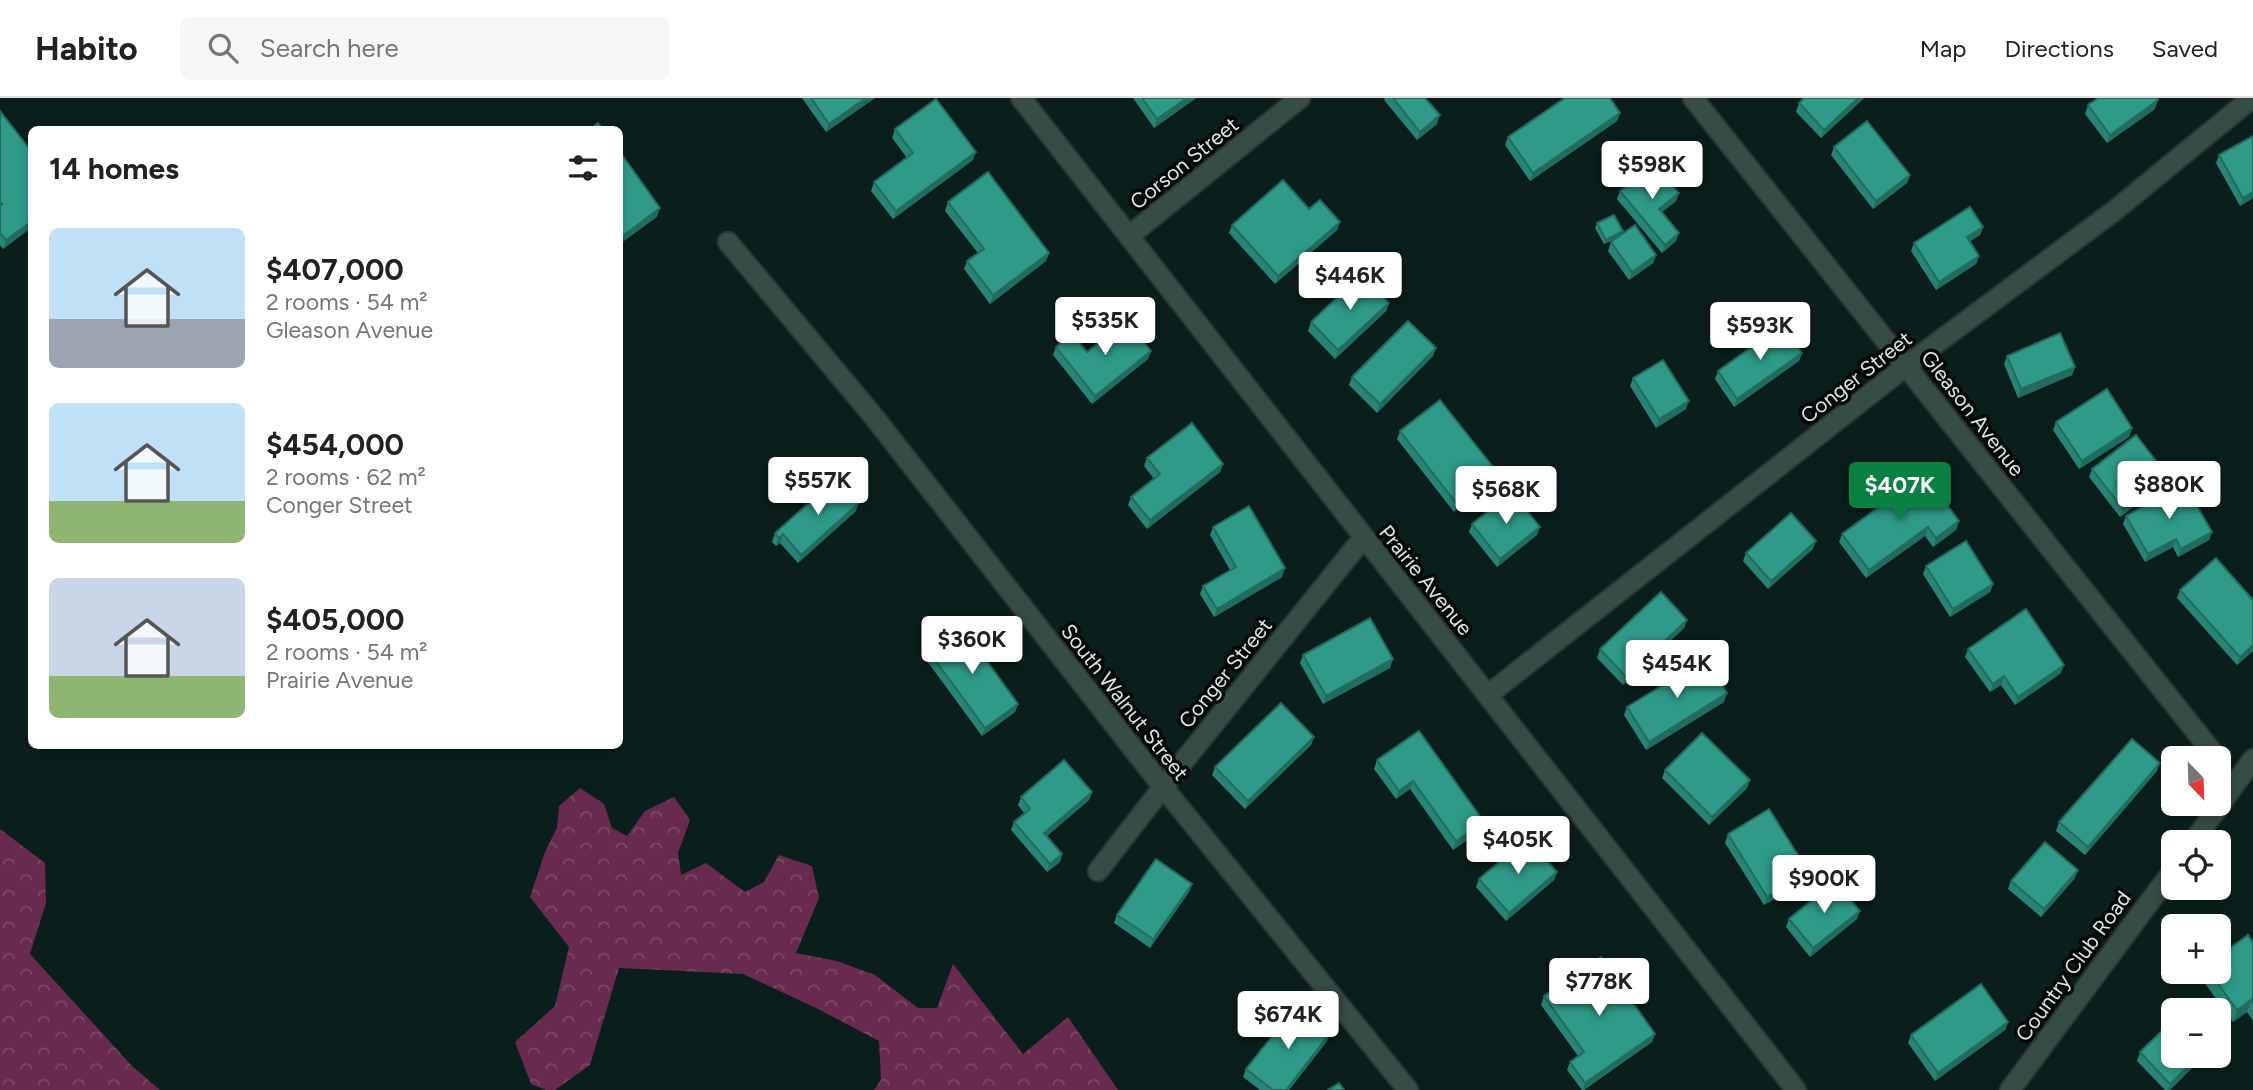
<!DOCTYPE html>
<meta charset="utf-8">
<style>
body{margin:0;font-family:Figtree,sans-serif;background:#f6f6f6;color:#222;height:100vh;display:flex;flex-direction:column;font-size:26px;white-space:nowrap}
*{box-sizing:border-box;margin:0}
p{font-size:23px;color:#767676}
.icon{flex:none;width:38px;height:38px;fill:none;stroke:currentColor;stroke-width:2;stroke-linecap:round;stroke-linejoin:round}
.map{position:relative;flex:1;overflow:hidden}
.drawer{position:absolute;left:28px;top:28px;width:595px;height:623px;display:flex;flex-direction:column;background:#fff;border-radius:10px;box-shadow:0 4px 10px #0003}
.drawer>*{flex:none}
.needle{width:46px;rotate:157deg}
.controls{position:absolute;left:2161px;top:648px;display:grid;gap:14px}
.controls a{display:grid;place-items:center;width:70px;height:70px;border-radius:10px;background:#fff;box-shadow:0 4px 10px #0003;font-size:35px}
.price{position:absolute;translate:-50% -60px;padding:0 16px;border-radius:7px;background:#fff;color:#222;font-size:23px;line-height:46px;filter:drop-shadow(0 2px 4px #0008)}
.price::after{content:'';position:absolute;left:50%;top:42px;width:21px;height:16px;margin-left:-10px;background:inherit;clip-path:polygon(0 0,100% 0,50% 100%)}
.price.current{background:#0b8043;color:#fff}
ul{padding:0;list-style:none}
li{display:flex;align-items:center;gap:21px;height:175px;padding:0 21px}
li span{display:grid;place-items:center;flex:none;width:196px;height:140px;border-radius:10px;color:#555}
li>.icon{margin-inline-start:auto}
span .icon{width:84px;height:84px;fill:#fffc;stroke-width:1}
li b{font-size:30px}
h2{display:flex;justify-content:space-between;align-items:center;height:84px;padding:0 21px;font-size:30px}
header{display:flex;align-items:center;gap:42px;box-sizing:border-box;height:98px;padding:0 35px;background:#fff;border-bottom:2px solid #e0e0e0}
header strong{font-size:33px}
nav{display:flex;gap:38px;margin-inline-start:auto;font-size:24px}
.search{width:490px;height:63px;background:#f6f6f6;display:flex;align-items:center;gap:18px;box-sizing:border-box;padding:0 24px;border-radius:10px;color:#767676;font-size:26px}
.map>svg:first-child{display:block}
.forest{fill:url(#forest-crowns)}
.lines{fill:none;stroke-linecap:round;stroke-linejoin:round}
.minor-casing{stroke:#2c3532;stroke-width:23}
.secondary-casing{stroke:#2c3532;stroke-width:23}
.minor{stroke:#364c47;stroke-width:19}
.secondary{stroke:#364c47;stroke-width:19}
.wall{fill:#288475}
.shaded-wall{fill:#216c5f}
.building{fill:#2f9a88;stroke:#216c5f;stroke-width:2}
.labels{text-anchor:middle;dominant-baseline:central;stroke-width:7;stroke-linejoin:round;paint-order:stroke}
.street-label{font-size:21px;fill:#dae7e4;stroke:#020806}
</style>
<header>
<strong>Habito</strong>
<div class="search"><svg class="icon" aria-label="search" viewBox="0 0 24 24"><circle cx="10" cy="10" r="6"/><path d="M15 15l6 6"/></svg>Search here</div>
<nav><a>Map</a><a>Directions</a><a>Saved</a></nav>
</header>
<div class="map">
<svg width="2253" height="992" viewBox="0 0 2253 992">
<defs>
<pattern id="forest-crowns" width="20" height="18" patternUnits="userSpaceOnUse" patternTransform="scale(1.75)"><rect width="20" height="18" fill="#682a4e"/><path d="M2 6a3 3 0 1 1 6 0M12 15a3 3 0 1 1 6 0" fill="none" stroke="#7d4967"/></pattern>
</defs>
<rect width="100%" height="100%" fill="#0a1f1b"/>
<g class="forest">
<path d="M580,690L604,706L612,730L627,738L645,713L674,699L690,722L678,755L681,777L706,765L745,794L764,784L779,757L812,768L819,800L796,855L837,863L875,877L918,910H937L953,866L1023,956L1068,919L1118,992H874L881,982L879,943L818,911L743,876L619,870L590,967L555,992H546L531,986L515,944L555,908L569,849L530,799L545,754L557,730L559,708Z"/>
<path d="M0,731L45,765L46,805L30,856L132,968L160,992H0Z"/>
</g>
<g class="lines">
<defs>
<g id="minor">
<path d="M1021,0L1796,992"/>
<path d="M1693,0L2217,660"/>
<path d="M1129,138L1300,0"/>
<path d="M728,144L874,319L1163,689L1408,992"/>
<path d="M1489,596L1906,268L2114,113L2252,0"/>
<path d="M1098,773L1163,689L1363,440"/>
</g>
<g id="secondary">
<path d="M2193,744L2253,661"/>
<path d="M2010,992L2174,771"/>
</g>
</defs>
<use href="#minor" class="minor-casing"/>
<use href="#secondary" class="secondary-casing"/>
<use href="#minor" class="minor"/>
<use href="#secondary" class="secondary"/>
</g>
<g class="wall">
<path d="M802,0H875L826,34Z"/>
<path d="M1133,0H1196L1154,30Z"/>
<path d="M1385,0H1425L1437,26L1417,42L1384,2Z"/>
<path d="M1804,0H1864L1821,40L1796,14L1799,5Z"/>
<path d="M2088,7L2155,11L2107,45L2085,16Z"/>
<path d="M0,13L32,129L3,151L0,147Z"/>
<path d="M1620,15L1617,23L1530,83L1505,47L1508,39Z"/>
<path d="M895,31L973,62L893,121L871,93L874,84L907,60L892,40Z"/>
<path d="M2253,38V100L2240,108L2216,65L2219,57Z"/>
<path d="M1834,49L1910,77L1907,85L1873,111L1831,57Z"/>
<path d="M1620,93L1679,95L1676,103L1662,114L1676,143L1662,155L1617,101Z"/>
<path d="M948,104L1049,155L1046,163L990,206L964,171L967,163L978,155L945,113Z"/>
<path d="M1340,124L1337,132L1275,186L1229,135L1232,127Z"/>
<path d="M1597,125L1621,137L1656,157L1653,165L1629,182L1608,153L1611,144L1619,139L1604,146L1595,130Z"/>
<path d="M1983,129L1980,137L1970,143L1979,158L1976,166L1936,192L1911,153L1914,145Z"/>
<path d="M1389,205L1386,213L1335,261L1308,233L1311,224Z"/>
<path d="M1056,249L1087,254L1151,253L1148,261L1092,306L1053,257Z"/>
<path d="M1802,255L1799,263L1734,309L1715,281L1718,273Z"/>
<path d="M1433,258L1377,315L1349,287L1352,279Z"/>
<path d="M2007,258L2075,269L2072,277L2018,300L2004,266Z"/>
<path d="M1633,280L1686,311L1656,330L1630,288Z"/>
<path d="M2056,324L2132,330L2129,339L2079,371L2053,332Z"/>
<path d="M1400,333L1494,382L1454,414L1397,341Z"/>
<path d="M1147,360L1223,366L1220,374L1147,431L1128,407L1131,399L1154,381L1144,368Z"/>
<path d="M2092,371L2164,386L2120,419L2089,379Z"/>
<path d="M856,413L798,465L780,445L776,448L772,444L775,435Z"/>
<path d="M2126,418L2212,434L2209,442L2178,459L2173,449L2145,464L2123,426Z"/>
<path d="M1959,423L1956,432L1933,449L1925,438L1866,480L1839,444L1842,436Z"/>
<path d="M1472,426L1537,437L1497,469L1469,434Z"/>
<path d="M1213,429L1282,479L1214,519L1200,496L1203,488L1230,472L1210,437Z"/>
<path d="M1813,451L1768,491L1743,463L1746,455Z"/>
<path d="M1926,468L1993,486L1990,494L1950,519L1923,476Z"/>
<path d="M2180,492L2253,553L2237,567L2177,500Z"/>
<path d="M1687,522L1684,530L1623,587L1597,560L1600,551Z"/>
<path d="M927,551L1018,606L1015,614L982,638L924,559Z"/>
<path d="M1968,551L2061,575L2015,607L2001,587L1990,594L1965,559Z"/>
<path d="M1303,557L1390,570L1323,606L1300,565Z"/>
<path d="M1724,604L1646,652L1624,617L1627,609Z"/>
<path d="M1314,639L1311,647L1245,711L1212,677L1215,669Z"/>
<path d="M1377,662L1484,724L1481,732L1453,752L1410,691L1396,701L1374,671Z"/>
<path d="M1665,672L1750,682L1747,690L1709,727L1662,680Z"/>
<path d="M2157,673L2085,757L2056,733L2059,724Z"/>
<path d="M1092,694L1089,702L1047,738L1062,756L1060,764L1047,774L1011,732L1014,724L1024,715L1018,707L1021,699Z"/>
<path d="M1728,736L1808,773L1805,782L1764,807L1725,745Z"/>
<path d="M1557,774L1554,782L1506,823L1476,789L1479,781Z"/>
<path d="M2075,780L2041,819L2008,791L2011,783Z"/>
<path d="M1192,786L1189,794L1150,850L1114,825L1117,817Z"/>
<path d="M1789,821H1857L1810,859L1786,829Z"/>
<path d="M2253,845V923L2247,914L2233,924L2201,880L2204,873H2219Z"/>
<path d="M1544,898L1655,936L1652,944L1584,992H1582L1567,972L1570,964L1578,958L1541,907Z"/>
<path d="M2008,924L2005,932L1935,983L1908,945L1911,937Z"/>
<path d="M1330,935L1327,943L1289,992H1260L1243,979L1246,971Z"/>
<path d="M2140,954L2174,957H2205L2170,992H2165L2137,963Z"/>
</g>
<g class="shaded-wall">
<path d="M866,0H875L826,34L829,26Z"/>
<path d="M1187,0H1196L1154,30L1157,21Z"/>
<path d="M1858,0H1864L1821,40L1824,32Z"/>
<path d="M2158,2L2155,11L2107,45L2110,37Z"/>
<path d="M1620,15L1617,23L1530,83L1533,75Z"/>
<path d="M1440,17L1437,26L1417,42L1420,34Z"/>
<path d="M976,54L973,62L893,121L896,113Z"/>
<path d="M1910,77L1907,85L1873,111L1876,103Z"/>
<path d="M2253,94V100L2240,108L2243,100Z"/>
<path d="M1679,95L1676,103L1656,119L1659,111Z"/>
<path d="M660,110L657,119L620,146V140Z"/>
<path d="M32,123V129L3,151L6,142Z"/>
<path d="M1340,124L1337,132L1275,186L1278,178Z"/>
<path d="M1983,129L1980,137L1964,147L1967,139Z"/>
<path d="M1623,133L1621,137L1604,146L1606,142Z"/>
<path d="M1679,135L1676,143L1662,155L1665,147Z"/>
<path d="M1049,155L1046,163L990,206L993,197Z"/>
<path d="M1656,157L1653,165L1629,182L1632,174Z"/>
<path d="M1979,158L1976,166L1936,192L1939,184Z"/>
<path d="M1389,205L1386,213L1335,261L1338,252Z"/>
<path d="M1436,250L1433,258L1377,315L1380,306Z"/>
<path d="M1151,253L1148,261L1092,306L1095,298Z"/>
<path d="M1802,255L1799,263L1734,309L1737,301Z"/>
<path d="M2075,269L2072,277L2018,300L2021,291Z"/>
<path d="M1689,303L1686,311L1656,330L1659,321Z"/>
<path d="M2132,330L2129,339L2079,371L2082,363Z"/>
<path d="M1223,366L1220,374L1147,431L1150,422Z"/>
<path d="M1497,374L1494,382L1454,414L1457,406Z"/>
<path d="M2167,377L2164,386L2120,419L2123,411Z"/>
<path d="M859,405L856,413L798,465L801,457Z"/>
<path d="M1959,423L1956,432L1933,449L1936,440Z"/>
<path d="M1540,429L1537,437L1497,469L1500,461Z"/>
<path d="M1928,429L1925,438L1866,480L1869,472Z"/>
<path d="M2212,434L2209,442L2178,459L2181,451Z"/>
<path d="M783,436L780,445L776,448L779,440Z"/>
<path d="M2176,441L2173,449L2145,464L2148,456Z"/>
<path d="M1816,443L1813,451L1768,491L1771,483Z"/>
<path d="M1285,470L1282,479L1214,519L1217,511Z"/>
<path d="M1993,486L1990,494L1950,519L1953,511Z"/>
<path d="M1687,522L1684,530L1623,587L1626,579Z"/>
<path d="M2253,547V553L2237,567L2240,559Z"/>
<path d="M1393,561L1390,570L1323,606L1326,598Z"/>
<path d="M2064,567L2061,575L2015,607L2018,599Z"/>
<path d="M2004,578L2001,587L1990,594L1993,586Z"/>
<path d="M1727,595L1724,604L1646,652L1649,644Z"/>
<path d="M1018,606L1015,614L982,638L985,630Z"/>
<path d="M1314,639L1311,647L1245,711L1248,703Z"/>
<path d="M2160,665L2157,673L2085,757L2088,749Z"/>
<path d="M1750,682L1747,690L1709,727L1712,719Z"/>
<path d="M1413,683L1410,691L1396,701L1399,693Z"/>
<path d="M1092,694L1089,702L1041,743L1044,735Z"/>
<path d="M1484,724L1481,732L1453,752L1456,743Z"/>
<path d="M1062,756L1060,764L1047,774L1050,766Z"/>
<path d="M2078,772L2075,780L2041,819L2044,811Z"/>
<path d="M1808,773L1805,782L1764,807L1767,799Z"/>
<path d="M1557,774L1554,782L1506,823L1509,815Z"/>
<path d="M1192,786L1189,794L1150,850L1153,841Z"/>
<path d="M1860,813L1857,821L1810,859L1813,850Z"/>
<path d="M2251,902L2247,914L2233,924L2237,912Z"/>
<path d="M2008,924L2005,932L1935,983L1938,975Z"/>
<path d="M2227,931L2224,939L2219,944V938Z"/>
<path d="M1330,935L1327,943L1289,992H1286Z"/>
<path d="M1655,936L1652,944L1583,992L1585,985Z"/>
<path d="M2200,957H2205L2170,992H2168L2170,986Z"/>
</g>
<g class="building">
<path d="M811,0H866L829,26Z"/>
<path d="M1142,0H1187L1157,21Z"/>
<path d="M1393,0H1425L1440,17L1420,34Z"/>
<path d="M1565,0H1610L1620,15L1533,75L1508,39Z"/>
<path d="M1804,0H1858L1824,32L1799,5Z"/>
<path d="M2098,0H2156L2158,2L2110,37L2088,7Z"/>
<path d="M936,1L976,54L896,113L874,84L913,55L895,31Z"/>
<path d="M0,13L32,54V123L6,142L0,135V107L2,106L0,104Z"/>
<path d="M1867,23L1910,77L1876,103L1834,49Z"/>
<path d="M598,25L603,32H590Z"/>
<path d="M2253,38V94L2243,100L2219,57Z"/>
<path d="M620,54L660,110L620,140Z"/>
<path d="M1653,65L1679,95L1659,111L1679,135L1665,147L1620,93Z"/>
<path d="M988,74L1049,155L993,197L967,163L984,151L948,104Z"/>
<path d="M1283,82L1309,111L1320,102L1340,124L1278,178L1232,127Z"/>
<path d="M1970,109L1983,129L1967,139L1979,158L1939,184L1914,145Z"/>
<path d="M1614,117L1623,133L1606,142L1597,125Z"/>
<path d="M1635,127L1656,157L1632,174L1611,144Z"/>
<path d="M1362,176L1389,205L1338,252L1311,224Z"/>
<path d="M1127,222L1151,253L1095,298L1056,249L1072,236L1087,254Z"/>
<path d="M1408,223L1436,250L1380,306L1352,279Z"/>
<path d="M1782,227L1802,255L1737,301L1718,273Z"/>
<path d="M2060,235L2075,269L2021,291L2007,258Z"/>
<path d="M1663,262L1689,303L1659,321L1633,280Z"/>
<path d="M2107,291L2132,330L2082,363L2056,324Z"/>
<path d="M1440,302L1497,374L1457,406L1400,333Z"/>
<path d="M1192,325L1223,366L1150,422L1131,399L1160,376L1147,360Z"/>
<path d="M2136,337L2167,377L2123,411L2092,371Z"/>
<path d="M1924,376L1959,423L1936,440L1928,429L1869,472L1842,436Z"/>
<path d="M837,380L859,405L801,457L783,436L779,440L775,435Z"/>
<path d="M2184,385L2212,434L2181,451L2176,441L2148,456L2126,418Z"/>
<path d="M1512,394L1540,429L1500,461L1472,426Z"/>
<path d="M1249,408L1285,470L1217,511L1203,488L1236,469L1213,429Z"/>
<path d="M1791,415L1816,443L1771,483L1746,455Z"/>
<path d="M1966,443L1993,486L1953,511L1926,468Z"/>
<path d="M2216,460L2253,502V547L2240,559L2180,492Z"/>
<path d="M1661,494L1687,522L1626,579L1600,551Z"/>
<path d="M2026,511L2064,567L2018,599L2004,578L1993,586L1968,551Z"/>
<path d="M1370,520L1393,561L1326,598L1303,557Z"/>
<path d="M960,526L1018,606L985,630L927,551Z"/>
<path d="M1705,561L1727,595L1649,644L1627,609Z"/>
<path d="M1281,605L1314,639L1248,703L1215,669Z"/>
<path d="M1419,633L1484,724L1456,743L1413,683L1399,693L1377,662Z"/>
<path d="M1702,635L1750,682L1712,719L1665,672Z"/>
<path d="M2132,641L2160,665L2088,749L2059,724Z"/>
<path d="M1064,662L1092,694L1044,735L1062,756L1050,766L1014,724L1030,711L1021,699Z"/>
<path d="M1769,711L1808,773L1767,799L1728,736Z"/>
<path d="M1527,740L1557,774L1509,815L1479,781Z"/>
<path d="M2045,744L2078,772L2044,811L2011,783Z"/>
<path d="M1156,761L1192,786L1153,841L1117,817Z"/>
<path d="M1835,783L1860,813L1813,850L1789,821Z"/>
<path d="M2248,837L2253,845V905L2251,902L2237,912L2209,873H2219V858Z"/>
<path d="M1601,859L1655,936L1585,985L1570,964L1584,954L1544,898Z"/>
<path d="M1981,886L2008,924L1938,975L1911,937Z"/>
<path d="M1296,908L1330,935L1286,992H1273L1246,971Z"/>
<path d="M2219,923L2227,931L2219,938Z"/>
<path d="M2168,927L2174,933V957H2200L2170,986L2140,954Z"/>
<path d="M1339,985L1344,992H1328Z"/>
</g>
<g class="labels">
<g class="street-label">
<text transform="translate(1184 65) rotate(-39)">Corson Street</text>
<text transform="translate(1856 279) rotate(-38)">Conger Street</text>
<text transform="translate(1973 315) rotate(52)">Gleason Avenue</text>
<text transform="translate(1426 482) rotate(51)">Prairie Avenue</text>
<text transform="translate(1225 575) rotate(-51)">Conger Street</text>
<text transform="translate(1125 604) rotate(52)">South Walnut Street</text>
<text transform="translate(2073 868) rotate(-54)">Country Club Road</text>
</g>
</g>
</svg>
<div class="controls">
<a><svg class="needle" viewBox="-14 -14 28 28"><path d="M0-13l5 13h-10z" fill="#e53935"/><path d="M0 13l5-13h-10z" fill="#767676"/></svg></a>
<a><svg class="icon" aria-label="locate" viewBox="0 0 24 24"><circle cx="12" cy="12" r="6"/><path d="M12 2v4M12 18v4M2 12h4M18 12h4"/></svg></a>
<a>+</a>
<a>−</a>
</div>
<b class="price" style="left:1652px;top:103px">$598K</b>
<b class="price" style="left:1350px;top:214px">$446K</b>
<b class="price" style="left:1105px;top:259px">$535K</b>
<b class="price" style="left:1760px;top:264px">$593K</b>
<b class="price" style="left:818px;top:419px">$557K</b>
<b class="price" style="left:2169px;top:423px">$880K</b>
<b class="price current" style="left:1900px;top:424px">$407K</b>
<b class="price" style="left:1506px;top:428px">$568K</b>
<b class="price" style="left:972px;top:578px">$360K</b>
<b class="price" style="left:1677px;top:602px">$454K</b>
<b class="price" style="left:1518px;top:778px">$405K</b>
<b class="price" style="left:1824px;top:817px">$900K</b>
<b class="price" style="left:1599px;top:920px">$778K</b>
<b class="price" style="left:1288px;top:953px">$674K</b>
<section class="drawer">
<h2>14 homes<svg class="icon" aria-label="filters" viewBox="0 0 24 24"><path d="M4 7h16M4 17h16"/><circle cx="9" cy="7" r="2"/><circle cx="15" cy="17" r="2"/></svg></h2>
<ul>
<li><span style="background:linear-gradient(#bfe0f5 65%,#9aa5b1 0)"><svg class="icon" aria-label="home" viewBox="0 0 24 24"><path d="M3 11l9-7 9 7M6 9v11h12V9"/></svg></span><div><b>$407,000</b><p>2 rooms · 54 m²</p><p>Gleason Avenue</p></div></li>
<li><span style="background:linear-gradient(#bfe0f5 70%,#8fb573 0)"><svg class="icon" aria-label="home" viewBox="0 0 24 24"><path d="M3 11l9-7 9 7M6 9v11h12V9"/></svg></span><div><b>$454,000</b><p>2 rooms · 62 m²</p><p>Conger Street</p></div></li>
<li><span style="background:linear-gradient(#c9d6e8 70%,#8fb573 0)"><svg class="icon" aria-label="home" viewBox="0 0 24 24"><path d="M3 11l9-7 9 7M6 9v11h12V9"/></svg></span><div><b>$405,000</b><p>2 rooms · 54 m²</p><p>Prairie Avenue</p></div></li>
</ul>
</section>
</div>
